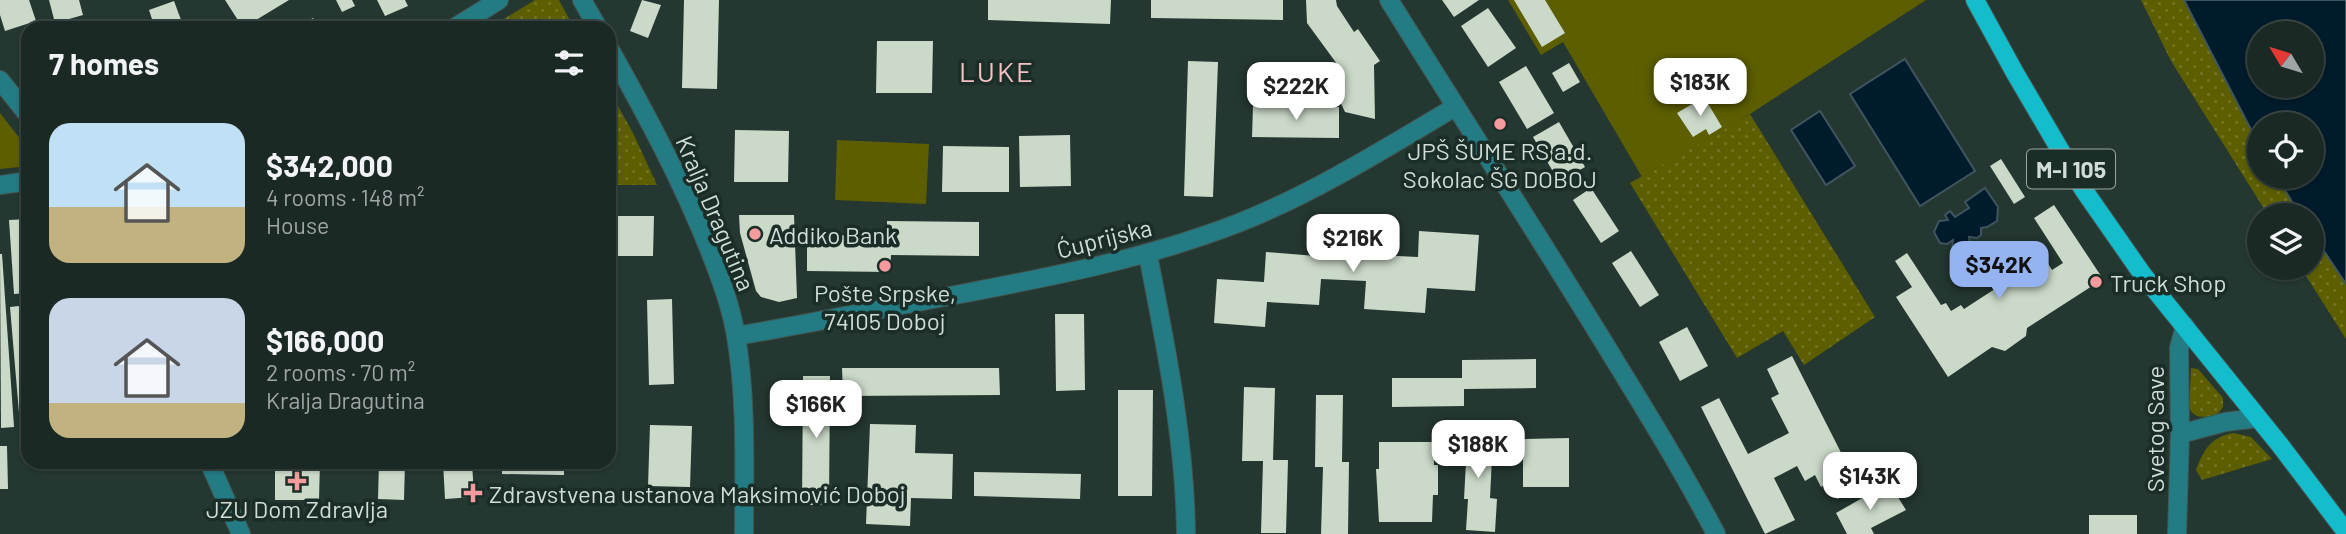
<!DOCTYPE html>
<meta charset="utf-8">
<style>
body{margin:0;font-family:Barlow,sans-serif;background:#24312d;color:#f1f3f6;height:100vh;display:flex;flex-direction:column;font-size:26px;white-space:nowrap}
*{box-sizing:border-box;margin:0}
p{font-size:23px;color:#a0a6a7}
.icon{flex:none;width:38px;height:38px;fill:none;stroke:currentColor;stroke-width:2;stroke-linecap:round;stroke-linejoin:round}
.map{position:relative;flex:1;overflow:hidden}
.side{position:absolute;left:21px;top:21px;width:595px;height:448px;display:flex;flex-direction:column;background:#1b2925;border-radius:21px;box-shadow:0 2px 5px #0004,0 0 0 2px #394542}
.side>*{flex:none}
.needle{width:46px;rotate:308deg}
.buttons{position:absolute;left:2247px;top:21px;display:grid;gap:14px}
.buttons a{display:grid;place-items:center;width:77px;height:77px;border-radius:50%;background:#1b2925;box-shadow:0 2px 5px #0004,0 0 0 2px #394542;font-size:35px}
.price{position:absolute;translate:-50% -60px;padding:0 16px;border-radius:14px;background:#fff;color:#222;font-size:23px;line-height:46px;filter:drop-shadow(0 2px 4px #0008)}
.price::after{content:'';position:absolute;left:50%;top:42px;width:21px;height:16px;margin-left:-10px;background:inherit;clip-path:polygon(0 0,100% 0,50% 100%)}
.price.current{background:#95b2f1;color:#111}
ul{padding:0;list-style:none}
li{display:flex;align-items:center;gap:21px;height:175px;padding:0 28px}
li span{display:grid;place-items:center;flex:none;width:196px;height:140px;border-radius:21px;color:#555}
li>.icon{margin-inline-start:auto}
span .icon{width:84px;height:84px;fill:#fffc;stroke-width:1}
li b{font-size:30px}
h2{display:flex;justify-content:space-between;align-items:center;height:84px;padding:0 28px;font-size:30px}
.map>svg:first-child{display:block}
.grass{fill:url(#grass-dots)}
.park{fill:#5c5e00}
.water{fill:#001b2b;stroke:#3f555f;stroke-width:2;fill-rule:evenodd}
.building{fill:#cad9c8}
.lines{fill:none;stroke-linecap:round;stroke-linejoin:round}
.minor-casing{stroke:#43554f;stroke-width:20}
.major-casing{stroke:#43554f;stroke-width:20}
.minor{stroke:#237b84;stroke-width:18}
.major{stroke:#14bdcc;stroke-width:18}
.poi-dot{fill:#f59b9e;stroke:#1a2d27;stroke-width:2.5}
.labels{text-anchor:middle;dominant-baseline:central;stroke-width:7;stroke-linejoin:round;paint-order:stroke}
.shield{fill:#1a2d27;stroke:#9aa8a3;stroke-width:2}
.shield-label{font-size:23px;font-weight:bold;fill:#d1dcd8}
.poi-label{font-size:24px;fill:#d1dcd8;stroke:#1a2d27}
.street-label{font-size:24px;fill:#d1dcd8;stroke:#1a2d27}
.quarter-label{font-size:28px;letter-spacing:2px;fill:#f4c0c1;stroke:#1a2d27}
</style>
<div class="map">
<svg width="2346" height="534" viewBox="0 0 2346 534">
<defs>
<pattern id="grass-dots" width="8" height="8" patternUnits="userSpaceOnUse" patternTransform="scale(1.75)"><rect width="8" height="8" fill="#5c5e00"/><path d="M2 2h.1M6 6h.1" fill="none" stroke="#727424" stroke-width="1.8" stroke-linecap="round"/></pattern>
</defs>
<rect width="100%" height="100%" fill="#243731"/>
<g class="grass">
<path d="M535,0H559L574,28H489Z"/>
<path d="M2141,0H2184L2259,145V177H2277L2300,215H2268L2171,61Z"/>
<path d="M609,90L633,133L657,185H609Z"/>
<path d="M1750,114L1875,317L1804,365L1783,331L1737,358L1630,183Z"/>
<path d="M2312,233L2346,284V339L2301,268H2312Z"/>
<path d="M2191,368L2198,369L2223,398V407L2217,415C2206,417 2195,420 2189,408Z"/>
<path d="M2234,433L2251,437L2272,459L2202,480L2196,470C2203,450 2212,436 2234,433Z"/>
</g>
<g class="park">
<path d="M1508,0H1926L1750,114L1642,177L1563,42L1541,55Z"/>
<path d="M0,113L28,149V164L20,167L0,169Z"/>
<path d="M837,140L929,144L926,204L835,200Z"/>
</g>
<g class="water">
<path d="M2184,0H2346V284L2312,233V215H2300L2277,177H2312V124H2259V145ZM2312,33V86H2259V33Z"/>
<path d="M1905,59L1975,171L1920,206L1850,94Z"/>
<path d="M1820,111L1855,166L1826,185L1791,130Z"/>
<path d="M1985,188L1998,207L1997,221L1987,227L1981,228V235L1977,238L1969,237L1971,249L1959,256C1952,252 1952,248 1953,240L1947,244L1940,243L1934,232L1939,221L1948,220L1945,215L1950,211L1955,217L1969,208L1965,202Z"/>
</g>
<g class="building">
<path d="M0,0H29L36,21L5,31L0,15Z"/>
<path d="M49,0H79L83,15L55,23Z"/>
<path d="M225,0H289L243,28Z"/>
<path d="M336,0H352L355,6L342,12Z"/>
<path d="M377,0H405L408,6L385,16Z"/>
<path d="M642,0L661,5L648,38L630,31Z"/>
<path d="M684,0H719L717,89L682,88Z"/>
<path d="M988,0H1111L1110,24L988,20Z"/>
<path d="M1151,0H1283V20L1151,18Z"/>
<path d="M1306,0H1336L1337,6L1354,32L1358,29L1380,61L1374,65L1375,119L1345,112L1337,95V64L1307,23Z"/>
<path d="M1442,0H1479L1454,17Z"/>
<path d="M1514,0H1545L1565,33L1542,47Z"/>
<path d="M174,1L184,28H155L149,10Z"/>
<path d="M1488,8L1516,48L1488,67L1461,26Z"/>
<path d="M313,18L319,28H305L303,24Z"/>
<path d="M877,41H933L932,93H876Z"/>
<path d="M1188,61L1218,62L1213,197L1184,196Z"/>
<path d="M1569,63L1580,82L1563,92L1552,73Z"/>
<path d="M1526,66L1554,113L1527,129L1499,82Z"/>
<path d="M1704,97L1722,127L1709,135L1706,129L1693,137L1677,113Z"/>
<path d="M1253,106L1339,107V138L1252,137Z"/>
<path d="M1559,122L1585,167L1559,182L1533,137Z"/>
<path d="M735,130L789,131L788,182H734Z"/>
<path d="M1070,135L1071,186L1020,187L1019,136Z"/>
<path d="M943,146L1009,147V192H942Z"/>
<path d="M2001,159L2025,197L2014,204L1990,166Z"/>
<path d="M1591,188L1619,231L1601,243L1573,200Z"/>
<path d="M2054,205L2103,279L2027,328L2026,336L2005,351L1992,347L1948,377L1896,297L1912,287L1895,261L1907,253L1941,305L1946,303L1951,311L1961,305L1964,309L2044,257L2052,270L2063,263L2034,218Z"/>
<path d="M739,215H794L797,298L779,302L761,297L756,291L740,233Z"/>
<path d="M609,216H654L653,256H609Z"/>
<path d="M28,219V293L14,294L9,220Z"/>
<path d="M887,221L979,222V256L891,255L890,272L807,271V235L887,236Z"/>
<path d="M1318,224L1379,229L1377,255L1418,257L1419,231L1479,235L1475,291L1427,288L1425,313L1364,309L1366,281L1321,279L1319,305L1267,302L1265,327L1214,323L1217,279L1264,282L1266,252L1316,256Z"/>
<path d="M1631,251L1659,295L1640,307L1612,263Z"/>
<path d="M0,254H2L14,427L1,428Z"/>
<path d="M672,299L674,384L649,385L647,300Z"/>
<path d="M28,305V412L19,413L10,307Z"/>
<path d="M1055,314H1084L1085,390L1056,391Z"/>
<path d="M1687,327L1708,366L1680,381L1659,342Z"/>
<path d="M1792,356L1859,488L1837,499L1829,482L1821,487L1815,475L1805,481L1797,466L1774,478L1795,520L1765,534L1701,407L1719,398L1748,454L1789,433L1771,398L1779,394L1767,369Z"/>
<path d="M1536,359V388L1464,389V406L1392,407V378H1462V360Z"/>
<path d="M842,368H999L1000,395L843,396Z"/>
<path d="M803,376H830L829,505H802Z"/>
<path d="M1244,387L1275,388L1273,460H1288L1286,533H1261L1263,461H1242Z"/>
<path d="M1118,390H1153L1152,496H1118Z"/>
<path d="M1316,395H1343L1342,462H1349L1348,534H1321L1323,467H1315Z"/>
<path d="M870,424L916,425L915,453L953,454L952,499L911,498L910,526L866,524Z"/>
<path d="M650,425L692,426L690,487L648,486Z"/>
<path d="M1461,427L1489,429L1487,457H1492L1490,498L1497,499L1495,532L1466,530L1468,499H1464L1466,462H1459Z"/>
<path d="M1569,438V487H1523V439Z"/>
<path d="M1379,442H1434V465H1438V495H1433L1432,522H1379L1376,469H1379Z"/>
<path d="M0,446H7L8,489H0Z"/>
<path d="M275,462H320L319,500H275Z"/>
<path d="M379,462H405L404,500L378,499Z"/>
<path d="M443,462H472L474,497L445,499Z"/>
<path d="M502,462H564V475L502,474Z"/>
<path d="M974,472L1081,474L1080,499L974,496Z"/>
<path d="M1891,486L1906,510L1871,528L1874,534H1847L1836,513L1878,489L1881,492Z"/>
<rect x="2089" y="515" width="48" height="19"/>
</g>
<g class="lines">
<defs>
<g id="minor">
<path d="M582,0L598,28"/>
<path d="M1389,0C1461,116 1535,230 1606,346C1644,408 1682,469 1716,534"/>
<path d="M454,28L499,0"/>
<path d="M609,48C646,114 681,179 709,249C720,277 731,306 736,336C747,401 744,469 744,534"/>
<path d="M0,80L28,115"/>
<path d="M0,185L28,181"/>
<path d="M1148,255C1166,347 1185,440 1186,534"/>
<path d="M736,336C808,324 879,309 950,296C1049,277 1147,259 1241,222C1316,192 1386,148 1455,107"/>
<path d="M2180,434L2225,422L2258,418"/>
<path d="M209,462L241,534"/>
<path d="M2177,534L2180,434L2179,348L2185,326"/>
</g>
<path id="major" d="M1975,0L2015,73L2083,189L2143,275L2280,445L2346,532"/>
</defs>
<use href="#minor" class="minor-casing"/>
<use href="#major" class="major-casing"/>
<use href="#minor" class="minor"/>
<use href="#major" class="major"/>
</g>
<g class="poi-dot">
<circle cx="1500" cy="124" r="7"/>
<circle cx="755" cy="234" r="7"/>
<circle cx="885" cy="266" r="7"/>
<circle cx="2096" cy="282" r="7"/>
<path d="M293.5 470.5h7v7h7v7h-7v7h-7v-7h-7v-7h7z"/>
<path d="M469.5 482.5h7v7h7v7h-7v7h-7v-7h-7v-7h7z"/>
</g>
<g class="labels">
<rect class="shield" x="2027" y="149.5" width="88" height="39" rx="5"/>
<g class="shield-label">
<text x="2071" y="169">M-I 105</text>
</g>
<g class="poi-label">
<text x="1500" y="150">JPŠ ŠUME RS a.d.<tspan x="1500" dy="28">Sokolac ŠG DOBOJ</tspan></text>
<text x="769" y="234" text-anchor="start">Addiko Bank</text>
<text x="2110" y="282" text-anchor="start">Truck Shop</text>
<text x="885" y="292">Pošte Srpske,<tspan x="885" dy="28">74105 Doboj</tspan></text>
<text x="489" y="493" text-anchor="start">Zdravstvena ustanova Maksimović Doboj</text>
<text x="297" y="508">JZU Dom Zdravlja</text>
</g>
<g class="street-label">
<text transform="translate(716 213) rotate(67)">Kralja Dragutina</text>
<text transform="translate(1104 238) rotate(-14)">Ćuprijska</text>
<text transform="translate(2154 429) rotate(-90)">Svetog Save</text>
</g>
<g class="quarter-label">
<text x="997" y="71">LUKE</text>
</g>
</g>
</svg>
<div class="buttons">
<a><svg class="needle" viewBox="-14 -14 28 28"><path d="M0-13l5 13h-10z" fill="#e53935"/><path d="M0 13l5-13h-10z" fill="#a0a6a7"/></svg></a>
<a><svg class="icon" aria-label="locate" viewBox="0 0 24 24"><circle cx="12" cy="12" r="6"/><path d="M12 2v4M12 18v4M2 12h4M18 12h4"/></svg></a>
<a><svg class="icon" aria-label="layers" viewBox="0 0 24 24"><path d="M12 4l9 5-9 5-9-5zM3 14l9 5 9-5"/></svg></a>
</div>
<b class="price" style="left:1700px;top:118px">$183K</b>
<b class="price" style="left:1296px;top:122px">$222K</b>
<b class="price" style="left:1353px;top:274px">$216K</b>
<b class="price current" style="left:1999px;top:301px">$342K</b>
<b class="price" style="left:816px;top:440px">$166K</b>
<b class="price" style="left:1478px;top:480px">$188K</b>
<b class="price" style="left:1870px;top:512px">$143K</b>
<section class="side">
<h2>7 homes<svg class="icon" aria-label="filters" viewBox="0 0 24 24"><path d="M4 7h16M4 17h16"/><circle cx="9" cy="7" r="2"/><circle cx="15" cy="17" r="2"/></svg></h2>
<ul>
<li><span style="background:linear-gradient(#bfe0f5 60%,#c2b280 0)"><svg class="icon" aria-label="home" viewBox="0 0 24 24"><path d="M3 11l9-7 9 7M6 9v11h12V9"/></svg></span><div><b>$342,000</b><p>4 rooms · 148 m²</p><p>House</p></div></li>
<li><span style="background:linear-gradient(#c9d6e8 75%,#c2b280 0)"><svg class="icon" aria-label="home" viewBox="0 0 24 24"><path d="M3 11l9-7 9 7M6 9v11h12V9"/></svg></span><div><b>$166,000</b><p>2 rooms · 70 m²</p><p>Kralja Dragutina</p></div></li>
</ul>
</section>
</div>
